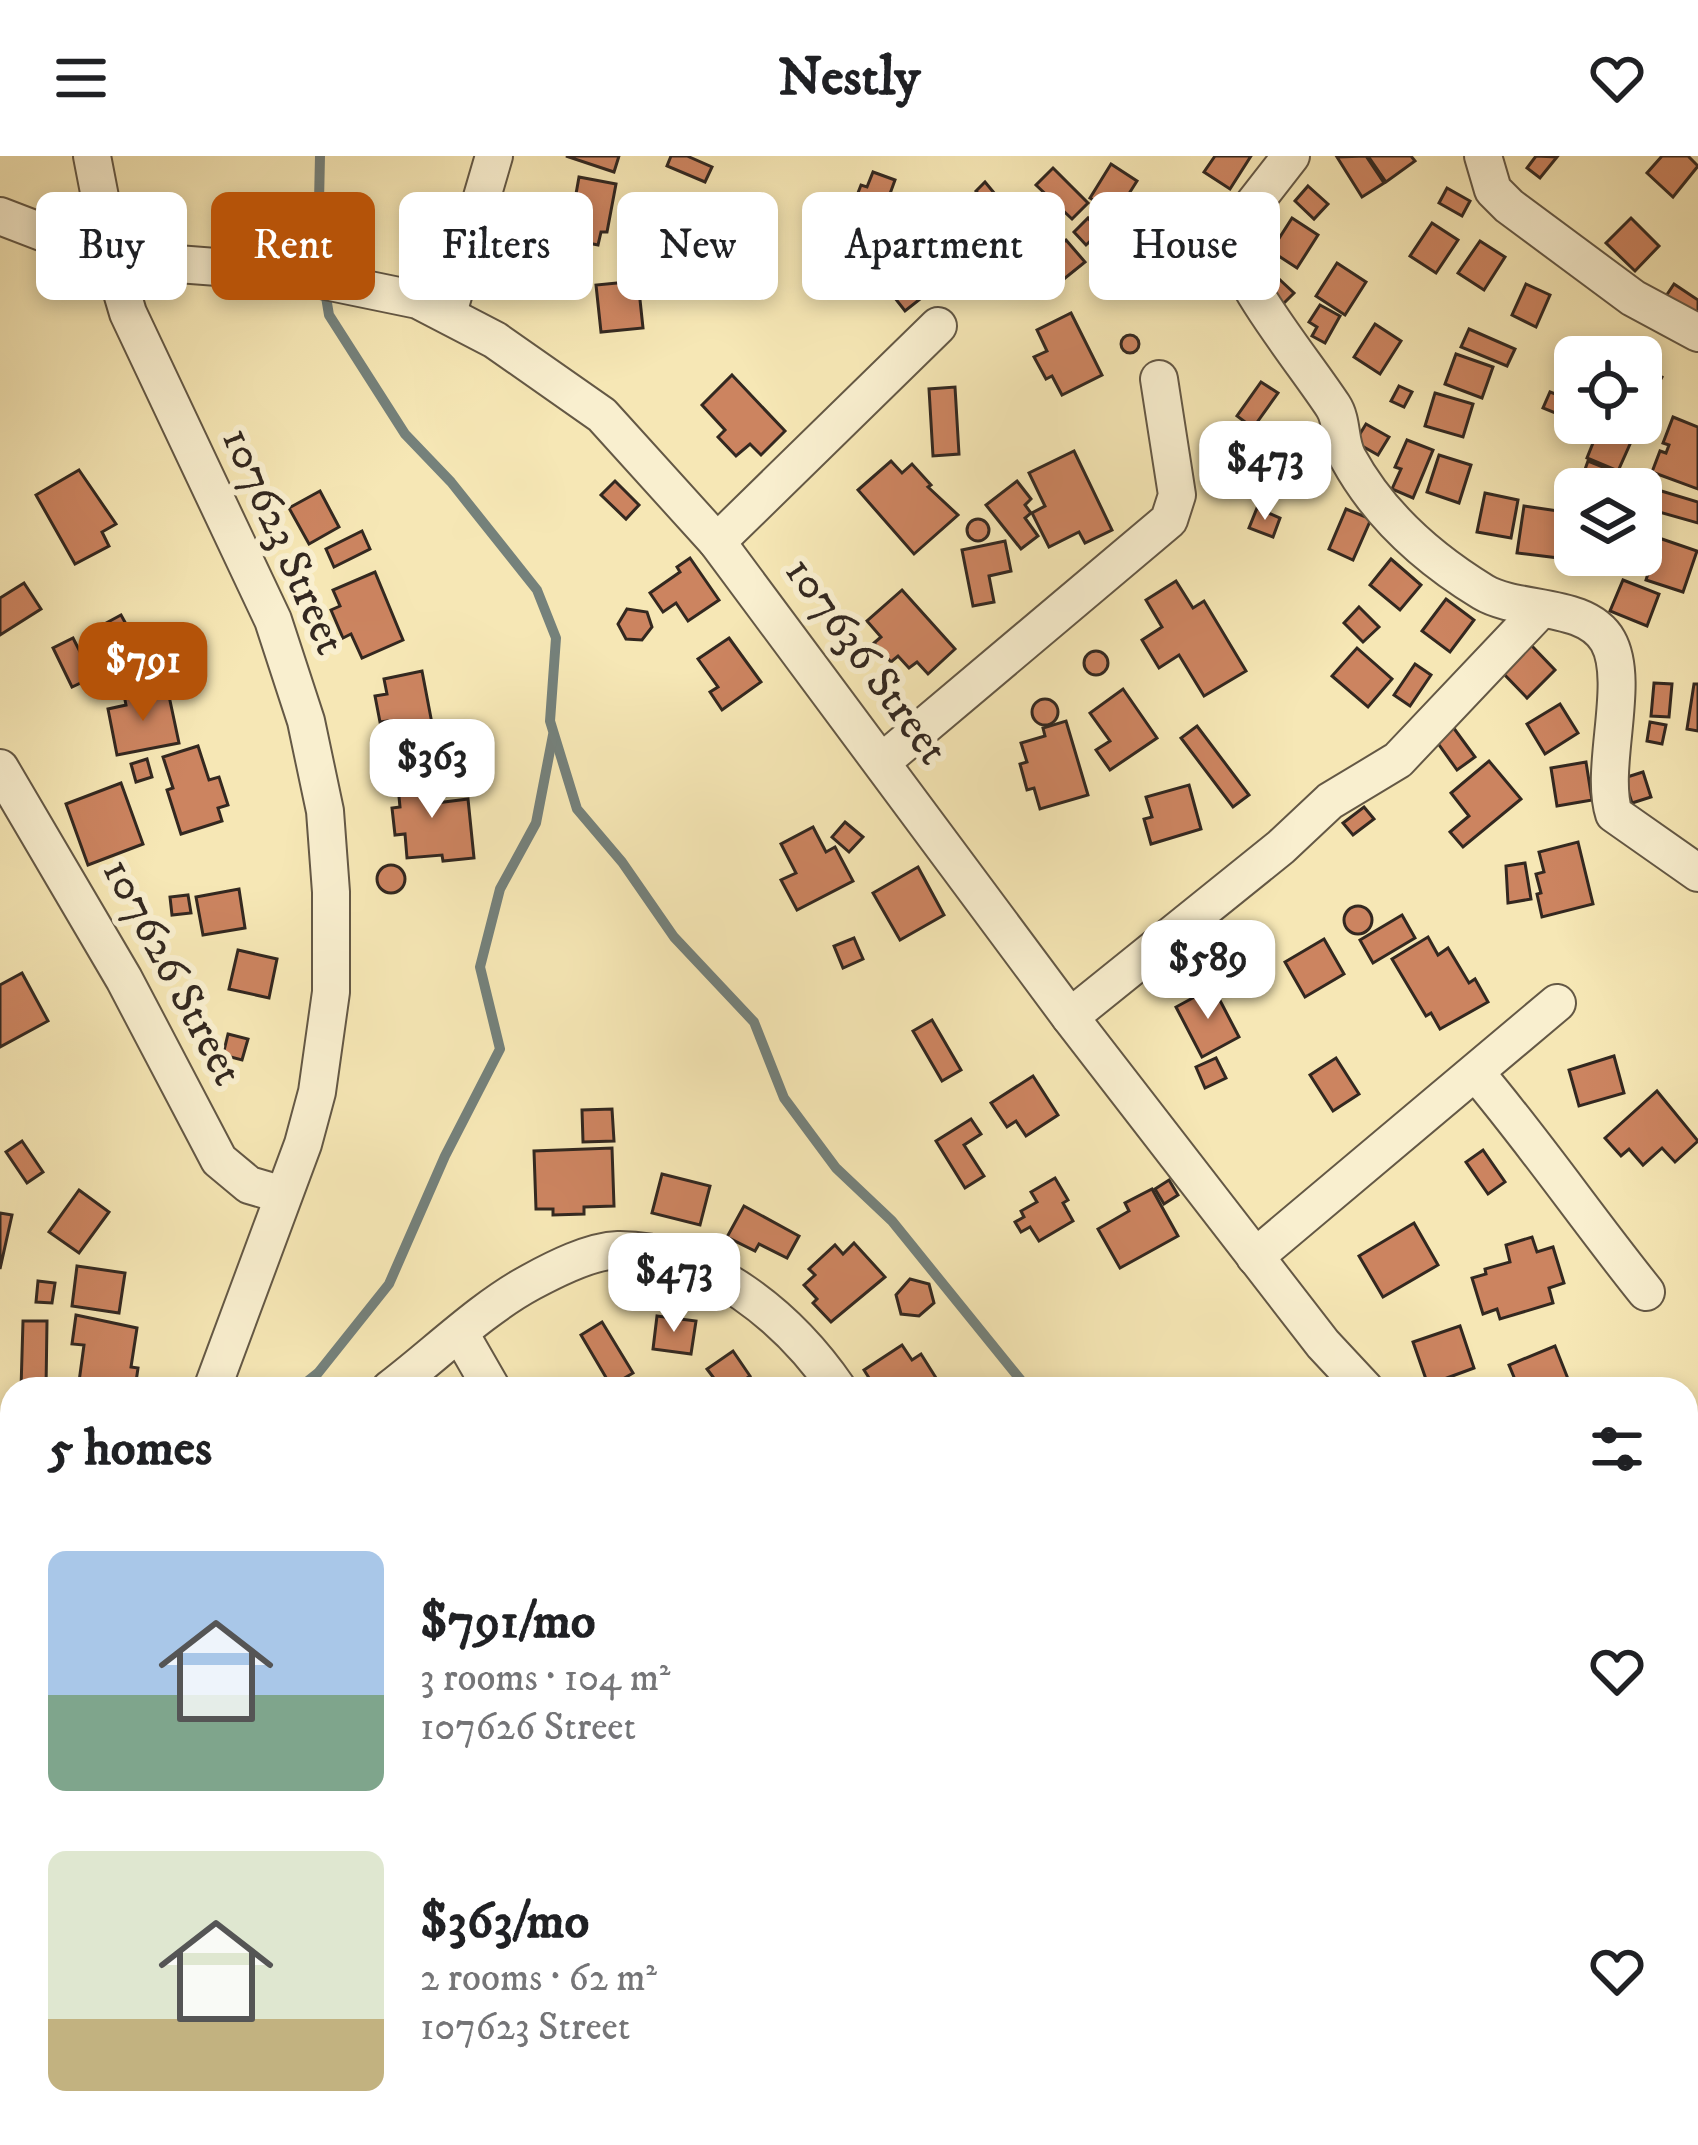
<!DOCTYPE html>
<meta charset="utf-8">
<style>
body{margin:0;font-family:"IM FELL DW Pica",serif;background:#f6f6f6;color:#202124;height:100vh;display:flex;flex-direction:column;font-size:45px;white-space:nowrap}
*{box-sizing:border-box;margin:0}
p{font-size:39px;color:#757577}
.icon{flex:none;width:66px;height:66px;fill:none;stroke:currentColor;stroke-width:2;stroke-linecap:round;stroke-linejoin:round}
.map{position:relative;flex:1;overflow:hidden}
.details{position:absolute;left:0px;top:1221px;width:1698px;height:768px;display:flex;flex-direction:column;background:#fff;border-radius:36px 36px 0 0;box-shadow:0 6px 18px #0003}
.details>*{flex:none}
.top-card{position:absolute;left:36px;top:36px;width:1626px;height:108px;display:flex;gap:24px}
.buttons{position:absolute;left:1554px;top:180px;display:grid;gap:24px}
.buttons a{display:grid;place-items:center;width:108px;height:108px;border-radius:18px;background:#fff;box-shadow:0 6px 18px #0003;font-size:60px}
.price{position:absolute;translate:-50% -102px;padding:0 27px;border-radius:24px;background:#fff;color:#222;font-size:39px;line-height:78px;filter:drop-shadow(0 3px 6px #0008)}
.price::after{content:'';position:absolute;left:50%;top:72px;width:36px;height:27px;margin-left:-18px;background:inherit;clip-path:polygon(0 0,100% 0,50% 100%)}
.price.active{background:#b45309;color:#fff}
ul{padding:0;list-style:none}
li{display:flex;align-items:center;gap:36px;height:300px;padding:0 48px}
li span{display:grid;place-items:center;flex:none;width:336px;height:240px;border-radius:18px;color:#555}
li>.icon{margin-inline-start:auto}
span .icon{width:144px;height:144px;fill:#fffc;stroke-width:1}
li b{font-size:51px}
h2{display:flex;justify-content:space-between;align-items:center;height:144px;padding:0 48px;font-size:51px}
.chip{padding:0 42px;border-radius:18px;background:#fff;box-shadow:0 6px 18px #0003;font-size:42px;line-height:108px}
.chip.active{background:#b45309;color:#fff}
header{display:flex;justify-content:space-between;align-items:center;height:156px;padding:0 48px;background:#fff;font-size:54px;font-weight:700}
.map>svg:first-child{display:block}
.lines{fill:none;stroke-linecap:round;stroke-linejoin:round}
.stream{stroke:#75817b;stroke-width:10}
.building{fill:#cc8460;stroke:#332820;stroke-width:3}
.minor-casing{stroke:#645845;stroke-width:40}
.minor{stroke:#f9efcf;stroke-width:36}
.labels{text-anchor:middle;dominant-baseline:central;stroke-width:12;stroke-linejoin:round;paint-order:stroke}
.street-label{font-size:45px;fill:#332820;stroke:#f9efcf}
</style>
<header><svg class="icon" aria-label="menu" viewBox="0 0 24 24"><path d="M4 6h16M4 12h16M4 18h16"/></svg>Nestly<svg class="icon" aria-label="heart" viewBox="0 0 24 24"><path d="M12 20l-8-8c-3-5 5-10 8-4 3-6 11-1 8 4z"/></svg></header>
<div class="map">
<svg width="1698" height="1989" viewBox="0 0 1698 1989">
<rect width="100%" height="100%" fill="#f6e7b5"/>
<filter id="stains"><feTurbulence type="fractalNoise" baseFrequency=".00167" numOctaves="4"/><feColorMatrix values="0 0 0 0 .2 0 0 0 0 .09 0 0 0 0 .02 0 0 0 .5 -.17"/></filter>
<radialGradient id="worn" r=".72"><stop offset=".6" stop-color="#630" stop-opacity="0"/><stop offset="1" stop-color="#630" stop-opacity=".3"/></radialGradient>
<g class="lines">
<g class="stream">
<path d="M320,0L318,92L322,116"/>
<path d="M325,135L329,159L405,278L451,326L537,434L556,482L550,565L577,653L622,706L674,781L754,866L784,942L836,1012L892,1065L1028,1233"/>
<path d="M298,1233L318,1217L389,1128L445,1000L500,893L480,811L500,733L536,667L553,579"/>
<path d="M0,1710L12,1705"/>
<path d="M1462,1977L1471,1989"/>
</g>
</g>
<g class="building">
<path d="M566,0H619L614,16Z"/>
<path d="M671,0H687L712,11L705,26L667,10Z"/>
<path d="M1215,0H1251L1230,33L1204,16Z"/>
<path d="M1366,0L1384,27L1362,41L1337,1Z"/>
<path d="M1368,0H1411L1415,5L1386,26Z"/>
<path d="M1536,0L1557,1L1540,22L1527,12Z"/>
<path d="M1662,0H1688L1698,10L1673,41L1647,17Z"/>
<path d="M1111,8L1137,25L1116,58L1090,42Z"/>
<path d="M1053,12L1088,47L1072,63L1036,29Z"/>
<path d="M873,16L895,24L883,57L854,47L861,29L867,31Z"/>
<path d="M579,21L616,28L607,76H601L598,89L568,83Z"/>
<path d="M985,26L1005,50L983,68L969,51L981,41L976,35Z"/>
<path d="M1308,30L1328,48L1314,63L1295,45Z"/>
<path d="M1447,32L1470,45L1462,60L1439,47Z"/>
<path d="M814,43L833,50L827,63L809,56Z"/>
<path d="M1035,54L1055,81L1024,104L1005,76Z"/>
<path d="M1173,58L1199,74L1178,107L1152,91Z"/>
<path d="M877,61L894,69L881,98L864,91Z"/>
<path d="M1088,62L1100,76L1086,89L1074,76Z"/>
<path d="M1292,62L1318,79L1297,112L1271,95Z"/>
<path d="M1631,62L1659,90L1635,115L1606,87Z"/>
<path d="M1432,67L1458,84L1436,117L1410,100Z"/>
<path d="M746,73L763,80L749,121L732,115Z"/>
<path d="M839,83L866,100L845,135L818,118Z"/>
<path d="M1066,84L1085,106L1059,127L1040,105Z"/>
<path d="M571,85L578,102L553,113L545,97Z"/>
<path d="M1480,85L1505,101L1484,134L1458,117Z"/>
<path d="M913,99L927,118L915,127L924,140L905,155L891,137L909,123L899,110Z"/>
<path d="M1337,107L1366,126L1345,159L1316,140Z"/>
<path d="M1278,122L1294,137L1278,153L1263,138Z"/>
<path d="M638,125L643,172L601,176L596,129Z"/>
<path d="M1526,128L1550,139L1536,171L1512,159Z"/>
<path d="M1674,128L1698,144V165L1664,143Z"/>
<path d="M1320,149L1340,160L1325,187L1312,180L1317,171L1309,166Z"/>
<path d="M1071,157L1102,219L1062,239L1052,220L1046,223L1034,201L1047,195L1037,174Z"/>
<path d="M1375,168L1401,185L1380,218L1354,201Z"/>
<path d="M1469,173L1515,193L1507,210L1461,191Z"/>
<circle cx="1130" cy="188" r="9"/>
<path d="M1456,198L1493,211L1482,242L1445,228Z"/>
<path d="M1641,210L1662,221L1645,251L1641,249Z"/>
<path d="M732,219L785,275L761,299L750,288L736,300L718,281L725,274L702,249Z"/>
<path d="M1261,226L1278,237L1253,272L1237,260Z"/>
<path d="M1399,230L1412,236L1404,251L1391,245Z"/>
<path d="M955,231L959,298L933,300L929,233Z"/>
<path d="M1550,236L1575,245V265L1543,252Z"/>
<path d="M1435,237L1473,248L1463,281L1425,270Z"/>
<path d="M1673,261L1698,271V333L1652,316L1660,295L1666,297L1669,289L1663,287Z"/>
<path d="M1601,267L1634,279L1618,315L1587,302Z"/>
<path d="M1366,268L1389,281L1378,299L1355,286Z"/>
<path d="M1296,277L1329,293L1313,328L1280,312Z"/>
<path d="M1407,284L1433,294L1413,342L1392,333L1401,313L1395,311Z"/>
<path d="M1074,295L1112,374L1085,387L1079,376L1049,391L1032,357L1045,350L1029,317Z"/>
<path d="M1439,299L1471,309L1459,347L1427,336Z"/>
<path d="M891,305L902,317L912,308L931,329L928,331L958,359L914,398L858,334Z"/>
<path d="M1588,305L1628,321L1623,333L1583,319Z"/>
<path d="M79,314L116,368L102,376L109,390L75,408L36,339Z"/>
<path d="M615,325L639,349L626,363L601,339Z"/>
<path d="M1017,325L1031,343L1025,349L1031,357L1025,362L1038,380L1021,393L986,349Z"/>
<path d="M1658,334L1698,346V367L1652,354Z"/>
<path d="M320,335L339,371L309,388L289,352Z"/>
<path d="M1485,337L1518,344L1511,382L1477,376Z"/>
<path d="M1524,350L1565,356L1559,402L1517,397Z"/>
<path d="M1257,352L1280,362L1273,381L1249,372Z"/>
<path d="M1346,353L1371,363L1353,404L1329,393Z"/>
<path d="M1643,359L1654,364L1658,372L1654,383L1643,388Z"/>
<circle cx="978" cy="374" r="11"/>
<path d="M362,375L370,393L334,411L326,393Z"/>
<path d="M1659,382L1697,395L1683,436L1646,424Z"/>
<path d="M1005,385L1011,415L989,420L994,446L973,450L962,394Z"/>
<path d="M690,402L719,444L688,465L676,447L663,456L650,437L680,416L677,411Z"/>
<path d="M1391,403L1421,429L1400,454L1370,429Z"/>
<path d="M375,416L403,484L362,502L351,478L343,482L331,454L340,450L333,434Z"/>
<path d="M1623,424L1659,438L1647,470L1610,455Z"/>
<path d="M1176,425L1193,452L1204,445L1246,515L1204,540L1179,499L1159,512L1142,484L1162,471L1146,444Z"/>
<path d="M24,427L41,453L0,479V442Z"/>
<path d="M902,434L955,493L928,518L917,506L909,512L898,500L891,506L874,487L881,481L867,465Z"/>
<path d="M1446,443L1474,464L1450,496L1422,475Z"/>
<path d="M1359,451L1379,471L1363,486L1344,467Z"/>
<path d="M627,453L647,456L652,471L642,484L626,483L618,468Z"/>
<path d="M121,459L142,497L116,511L95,473Z"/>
<path d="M73,482L93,521L72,531L53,492Z"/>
<path d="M729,482L761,526L722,554L710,536L718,531L698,503Z"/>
<path d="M1531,489L1555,514L1527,542L1502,516Z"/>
<path d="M1357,492L1392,523L1368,551L1332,520Z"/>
<circle cx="1096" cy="507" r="12"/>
<path d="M1415,508L1431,519L1410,550L1394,539Z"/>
<path d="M422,515L434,578L392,586L388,565L380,566L375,540L387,538L384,523Z"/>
<path d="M1654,527L1672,528L1669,561L1651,560Z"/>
<path d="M1694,528H1698V575L1687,573Z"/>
<path d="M1123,533L1157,582L1110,614L1096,594L1110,585L1090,557Z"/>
<path d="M146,534L148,544L169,540L179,587L117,599L108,553L126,549L124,539Z"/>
<circle cx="1045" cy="556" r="13"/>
<path d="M1560,548L1578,577L1545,598L1527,568Z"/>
<path d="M1066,565L1088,639L1040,653L1034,632L1027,634L1020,608L1027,606L1021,587L1045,580L1043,572Z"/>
<path d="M1650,566L1666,569L1662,588L1647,585Z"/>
<path d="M1450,567L1475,601L1457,614L1437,586Z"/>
<path d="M1197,570L1249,639L1233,651L1181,582Z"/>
<path d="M198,590L209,624L219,621L228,649L218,652L222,665L181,678L167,634L173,632L163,601Z"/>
<path d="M147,603L152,621L136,626L131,608Z"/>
<path d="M1489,605L1521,643L1463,691L1450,676L1469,660L1451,637Z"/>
<path d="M1586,606L1592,644L1557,650L1551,612Z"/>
<path d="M1643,616L1651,641L1632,647L1624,622Z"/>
<path d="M433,617L436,647L468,643L474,702L443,705L442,699L407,702L405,678L395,679L392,652L400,651L397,620Z"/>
<path d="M121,627L143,688L88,709L66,648Z"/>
<path d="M1189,629L1201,673L1151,688L1144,663L1152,661L1146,641Z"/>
<path d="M1364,651L1374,663L1353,679L1343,667Z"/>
<path d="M845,666L863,681L849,696L832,681Z"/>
<path d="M813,671L826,696L835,691L853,725L797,754L781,724L796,717L781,688Z"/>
<path d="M1578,686L1593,748L1542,761L1537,738L1541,737L1536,718L1544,716L1539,696Z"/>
<path d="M1525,707L1531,743L1508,747L1506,710Z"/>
<circle cx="391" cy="723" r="14"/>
<path d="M918,711L944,759L900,784L873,737Z"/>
<path d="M239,733L245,772L203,779L196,741Z"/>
<path d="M188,739L191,757L172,759L170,741Z"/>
<circle cx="1358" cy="764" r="14"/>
<path d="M1402,759L1415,782L1373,807L1360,784Z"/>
<path d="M1428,781L1438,799L1448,792L1469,827L1475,823L1488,846L1440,873L1431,857L1426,860L1392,803Z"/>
<path d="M854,782L863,803L843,812L834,790Z"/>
<path d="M1324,783L1344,818L1305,841L1285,806Z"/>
<path d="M238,794L277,803L269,842L229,833Z"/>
<path d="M22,817L48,865L0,891V829Z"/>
<path d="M1213,831L1239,881L1202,901L1176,851Z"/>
<path d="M932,864L961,914L942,925L913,875Z"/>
<path d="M228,878L248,883L242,904L223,899Z"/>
<path d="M1614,900L1624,937L1579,950L1569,914Z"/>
<path d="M1216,902L1226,922L1205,932L1196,911Z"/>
<path d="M1336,902L1359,938L1333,955L1310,919Z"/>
<path d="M1033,920L1058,959L1026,980L1016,965L1007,971L991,947Z"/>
<path d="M1657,935L1698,985L1675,1006L1662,992L1643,1009L1629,993L1621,1000L1605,982Z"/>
<path d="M612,953L614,985L583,986L582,954Z"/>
<path d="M971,963L981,978L964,989L984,1020L965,1032L936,985Z"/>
<path d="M22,985L43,1016L27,1027L6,996Z"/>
<path d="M612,992L614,1050L584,1051V1058L553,1059V1053H536L534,995Z"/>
<path d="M1483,994L1505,1026L1488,1038L1466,1006Z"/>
<path d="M662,1018L710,1030L700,1069L652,1057Z"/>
<path d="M1055,1022L1068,1044L1063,1047L1073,1065L1039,1085L1030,1071L1021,1076L1015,1066L1024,1061L1021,1055L1037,1046L1031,1036Z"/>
<path d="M1169,1024L1178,1039L1164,1048L1155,1033Z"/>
<path d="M1152,1033L1178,1080L1120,1112L1098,1073L1129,1055L1125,1047Z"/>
<path d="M79,1034L109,1056L79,1097L49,1076Z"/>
<path d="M744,1050L799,1080L787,1102L759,1088L755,1095L727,1081Z"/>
<path d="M0,1057L12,1059L0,1113Z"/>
<path d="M1414,1067L1438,1109L1383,1141L1359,1100Z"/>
<path d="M1532,1081L1537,1096L1553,1091L1564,1127L1549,1132L1553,1147L1500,1163L1497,1153L1483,1158L1472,1122L1486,1118L1485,1113L1510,1106L1506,1089Z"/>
<path d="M854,1087L885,1121L831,1166L813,1147L817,1143L804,1129L815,1119L809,1113L835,1089L843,1098Z"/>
<path d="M77,1110L125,1117L119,1157L72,1150Z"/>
<path d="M910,1123L929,1128L934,1147L919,1160L901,1158L896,1139Z"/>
<path d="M38,1125L55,1127L52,1147L36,1146Z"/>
<path d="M76,1159L137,1172L131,1211L138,1212L135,1233H78L84,1189L72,1188Z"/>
<path d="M657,1160L696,1165L691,1198L653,1193Z"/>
<path d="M23,1165H47L46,1233H21Z"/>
<path d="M602,1166L633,1217L611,1230L581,1179Z"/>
<path d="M1460,1170L1474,1212L1428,1229L1413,1186Z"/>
<path d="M902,1189L912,1204L921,1198L943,1233H876L864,1214Z"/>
<path d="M1555,1190L1572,1233H1514L1512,1228L1516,1226L1509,1209Z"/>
<path d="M733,1195L750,1220L731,1233H722L707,1213Z"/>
<path d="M1698,1285V1344L1686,1332V1305L1689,1302L1686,1297Z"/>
<path d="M0,1877L12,1907V1919L0,1924Z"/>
<path d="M606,1977H692L709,1989H603L600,1986Z"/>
<path d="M710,1977H752L743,1989H720L708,1980Z"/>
<path d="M982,1977H997L1033,1986L979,1989Z"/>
<path d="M1274,1977H1293L1300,1989H1254Z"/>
</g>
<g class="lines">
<defs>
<g id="minor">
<path d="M92,0L112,103L128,157L273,464L306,565L325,655L331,736V836L317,936L303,988L212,1233"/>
<path d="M1291,0L1234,73L1231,87C1245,135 1304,206 1333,250C1343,265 1339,286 1348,302C1379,359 1429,403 1483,436C1518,457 1586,446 1608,485C1631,526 1599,612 1614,658L1698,717"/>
<path d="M1483,0L1493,34L1509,50L1633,142L1698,177"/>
<path d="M0,60L112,103L282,116L418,144L495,184L602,259L717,386L1070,861L1323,1188L1365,1233"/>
<path d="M448,157L494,0"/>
<path d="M717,386L938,170"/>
<path d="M883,605L1169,364L1177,339L1159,223"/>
<path d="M0,612L124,823L219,1004L249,1029L283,1039"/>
<path d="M1070,861L1281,691L1330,645L1398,604L1541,453"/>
<path d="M1476,917C1536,988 1588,1064 1646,1136"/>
<path d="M1255,1101L1557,847"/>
<path d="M461,1179L492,1233"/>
<path d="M390,1233C436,1198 481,1153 531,1126C555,1113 590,1095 618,1094C708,1093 790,1163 838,1233"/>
<path d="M0,1425L12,1422"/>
<path d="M1686,1575L1698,1590"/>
<path d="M219,1977L223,1989"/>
<path d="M914,1977L918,1989"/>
<path d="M1235,1977L1238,1989"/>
<path d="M21,1989L42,1977"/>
</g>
</defs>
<use href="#minor" class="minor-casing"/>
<use href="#minor" class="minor"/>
</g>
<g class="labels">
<g class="street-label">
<text transform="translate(283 385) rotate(66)">107623 Street</text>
<text transform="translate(866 505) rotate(54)">107636 Street</text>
<text transform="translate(172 816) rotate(62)">107626 Street</text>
</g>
</g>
<rect width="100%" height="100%" filter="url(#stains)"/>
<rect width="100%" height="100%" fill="url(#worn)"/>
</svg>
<div class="buttons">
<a><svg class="icon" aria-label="locate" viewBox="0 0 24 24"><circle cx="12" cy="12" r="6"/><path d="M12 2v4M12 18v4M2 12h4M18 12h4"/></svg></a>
<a><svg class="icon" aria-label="layers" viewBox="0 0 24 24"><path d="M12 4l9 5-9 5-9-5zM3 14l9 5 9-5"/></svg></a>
</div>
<b class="price" style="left:1265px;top:367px">$473</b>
<b class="price active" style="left:143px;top:568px">$791</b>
<b class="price" style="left:432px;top:665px">$363</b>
<b class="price" style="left:1208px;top:866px">$589</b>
<b class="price" style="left:674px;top:1179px">$473</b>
<div class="top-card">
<a class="chip">Buy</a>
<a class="chip active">Rent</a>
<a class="chip">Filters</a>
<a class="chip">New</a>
<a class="chip">Apartment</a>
<a class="chip">House</a>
</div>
<section class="details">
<h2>5 homes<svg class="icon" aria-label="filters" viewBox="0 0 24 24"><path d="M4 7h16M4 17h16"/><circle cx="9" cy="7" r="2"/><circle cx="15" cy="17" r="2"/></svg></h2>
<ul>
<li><span style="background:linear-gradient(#a9c7e8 60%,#7fa58c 0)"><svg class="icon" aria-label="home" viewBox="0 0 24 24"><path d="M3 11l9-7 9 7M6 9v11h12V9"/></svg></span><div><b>$791/mo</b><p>3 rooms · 104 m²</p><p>107626 Street</p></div><svg class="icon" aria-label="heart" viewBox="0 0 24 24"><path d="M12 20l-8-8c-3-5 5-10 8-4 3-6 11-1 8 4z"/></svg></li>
<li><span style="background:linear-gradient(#dfe7d0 70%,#c2b280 0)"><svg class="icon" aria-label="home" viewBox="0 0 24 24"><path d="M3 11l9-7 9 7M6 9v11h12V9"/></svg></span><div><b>$363/mo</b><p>2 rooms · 62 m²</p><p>107623 Street</p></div><svg class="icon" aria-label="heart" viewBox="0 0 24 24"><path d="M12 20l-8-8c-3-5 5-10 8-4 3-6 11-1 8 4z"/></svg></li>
</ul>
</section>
</div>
